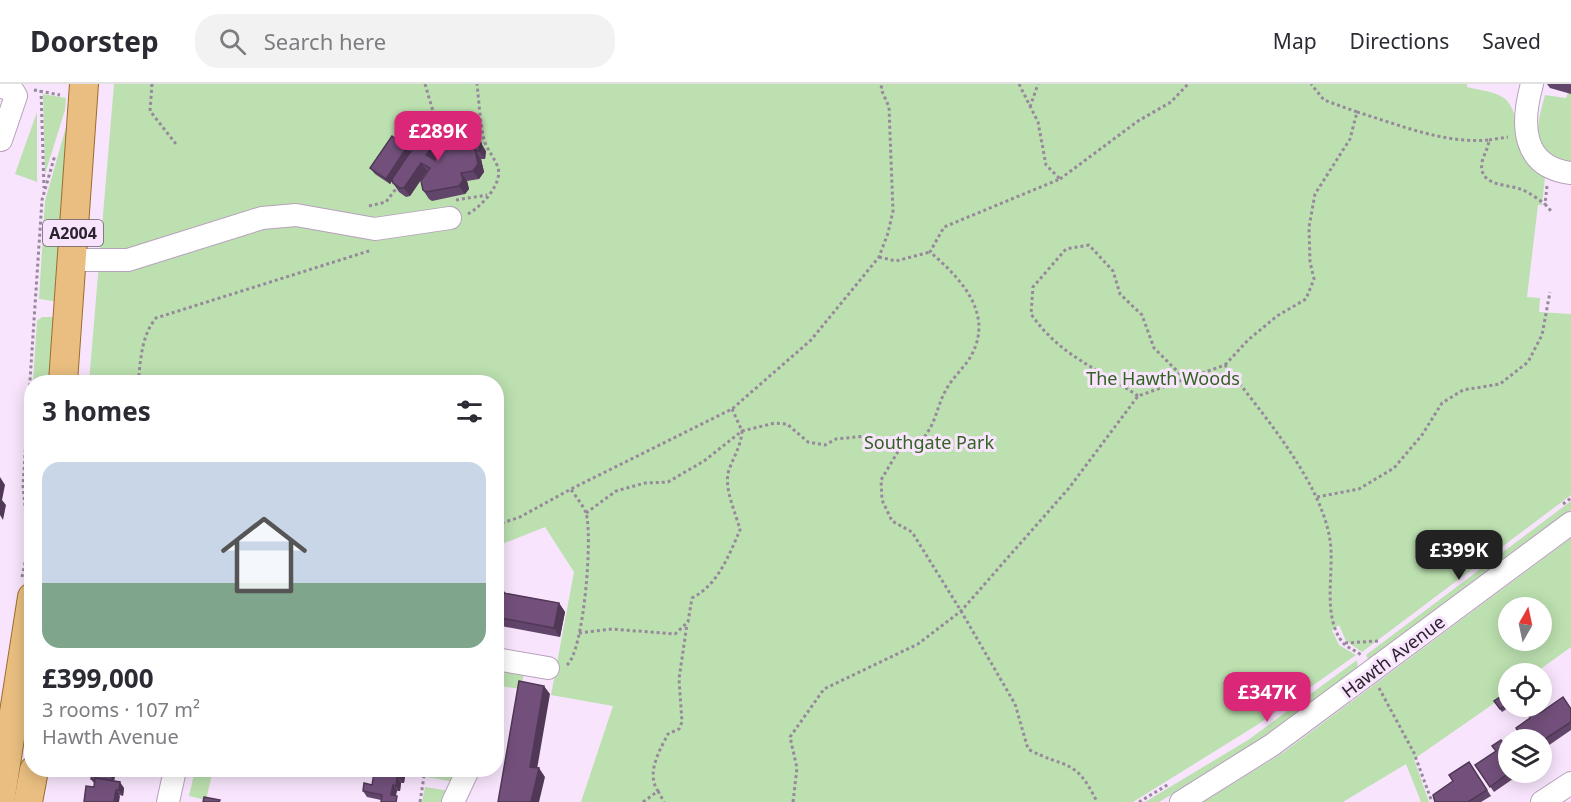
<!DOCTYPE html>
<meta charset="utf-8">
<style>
body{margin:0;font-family:"Noto Sans",sans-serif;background:#f2f2f3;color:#2b2b33;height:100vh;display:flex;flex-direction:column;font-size:22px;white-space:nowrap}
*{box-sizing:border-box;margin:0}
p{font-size:20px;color:#7c7c81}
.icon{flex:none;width:33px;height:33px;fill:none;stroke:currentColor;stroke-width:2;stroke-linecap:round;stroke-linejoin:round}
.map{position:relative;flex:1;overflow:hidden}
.sheet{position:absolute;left:24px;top:291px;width:480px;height:402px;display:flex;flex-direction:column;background:#fff;border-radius:24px;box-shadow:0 3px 15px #0003}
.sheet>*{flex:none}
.needle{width:39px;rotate:9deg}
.tools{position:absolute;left:1498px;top:513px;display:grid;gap:12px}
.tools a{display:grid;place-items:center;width:54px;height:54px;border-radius:50%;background:#fff;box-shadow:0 3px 15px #0003;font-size:30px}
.price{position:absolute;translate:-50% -51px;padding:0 14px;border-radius:12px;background:#db2777;color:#fff;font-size:20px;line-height:39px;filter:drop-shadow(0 2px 3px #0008)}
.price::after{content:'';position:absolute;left:50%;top:36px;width:18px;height:14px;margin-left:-9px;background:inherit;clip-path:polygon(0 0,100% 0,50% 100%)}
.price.on{background:#222;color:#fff}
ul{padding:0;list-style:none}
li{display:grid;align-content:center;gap:12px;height:318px;padding:0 18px}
li span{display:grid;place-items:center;height:186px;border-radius:18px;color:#555}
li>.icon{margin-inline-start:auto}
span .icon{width:108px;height:108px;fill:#fffc;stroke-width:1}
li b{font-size:26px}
h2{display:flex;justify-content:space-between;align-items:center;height:72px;padding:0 18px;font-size:26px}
header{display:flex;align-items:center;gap:36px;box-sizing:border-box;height:84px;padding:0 30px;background:#fff;border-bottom:2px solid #e1e1e2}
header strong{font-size:28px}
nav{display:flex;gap:33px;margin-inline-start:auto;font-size:21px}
.search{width:420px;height:54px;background:#f2f2f3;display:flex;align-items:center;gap:15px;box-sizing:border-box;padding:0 21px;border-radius:24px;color:#7c7c81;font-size:22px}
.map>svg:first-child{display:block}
.green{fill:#bce0b0;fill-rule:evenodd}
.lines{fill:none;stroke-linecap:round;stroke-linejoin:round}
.minor-casing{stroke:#b7a1bd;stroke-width:24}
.major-casing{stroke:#9d6c2d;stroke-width:30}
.path{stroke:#97899b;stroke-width:3;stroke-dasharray:3 3;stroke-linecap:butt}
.minor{stroke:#fff;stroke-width:22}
.major{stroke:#e9be80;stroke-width:28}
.wall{fill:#62456a}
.shaded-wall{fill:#503856}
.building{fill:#72507b;stroke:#503856;stroke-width:1.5}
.labels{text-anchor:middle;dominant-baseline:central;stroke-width:6;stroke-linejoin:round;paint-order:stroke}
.shield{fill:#f8e5fd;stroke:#685d6c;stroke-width:1.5}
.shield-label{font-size:16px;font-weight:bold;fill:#2b232e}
.park-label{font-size:18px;fill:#336222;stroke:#f8e5fd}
.street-label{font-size:18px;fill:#2b232e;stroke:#f8e5fd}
</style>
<header>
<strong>Doorstep</strong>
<div class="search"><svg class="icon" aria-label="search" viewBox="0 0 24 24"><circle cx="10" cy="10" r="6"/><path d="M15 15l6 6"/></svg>Search here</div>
<nav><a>Map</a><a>Directions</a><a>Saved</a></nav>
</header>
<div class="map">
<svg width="1571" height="718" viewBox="0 0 1571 718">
<rect width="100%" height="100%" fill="#f8e5fd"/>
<g class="green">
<path d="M114,0H1467V3C1478,6 1494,7 1504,14C1522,27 1516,73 1545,93L1542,121H1538L1527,213L1540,214L1539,228L1571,230V411L1362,568L1346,557L1339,541L1332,546L1339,561L1356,571L1257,641L1133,718H581L613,622L551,611L574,488L545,443L497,462L496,298H89Z"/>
<path d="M1568,9L1571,10V78C1527,73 1537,41 1545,11L1566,14Z"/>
<path d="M43,10L66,14L65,26L45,90Z"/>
<path d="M72,22L60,218L39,215L45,117Z"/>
<path d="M37,28V98L15,90Z"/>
<path d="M42,233H58L55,298H33L37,237Z"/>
<path d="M31,315L32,457H31L25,409Z"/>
<path d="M1571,417V426L1369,577L1366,571Z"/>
<path d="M1571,454V563L1535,589L1509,590V609L1414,675L1429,718H1421L1406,680L1343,718H1203L1284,668ZM1509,524H1542V556H1509Z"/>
<path d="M1357,576L1358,585L1232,675L1159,718H1145L1248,656Z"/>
<path d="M504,587L524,589L521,605L500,602Z"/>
<path d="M195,686H213L206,716L189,712Z"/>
<path d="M427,686H461L455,698L426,693Z"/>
<path d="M425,703L450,707L444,718H422Z"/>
</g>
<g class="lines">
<defs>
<g id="minor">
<path d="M1532,0C1521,39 1521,83 1571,89"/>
<path d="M0,2L13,7L16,12L1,56"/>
<path d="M71,176H128L262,134L296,131L375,145L450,134"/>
<path d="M496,575L548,584"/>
<path d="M12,650L27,632L32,615"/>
<path d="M168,718L175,686"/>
<path d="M453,718L468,686"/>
<path d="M1181,718L1272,661L1571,439"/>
<path d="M1542,718L1571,699"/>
</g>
<g id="major">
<path d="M63,298L84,0"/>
<path d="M0,718L32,513"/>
<path d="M28,718L34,686"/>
</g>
</defs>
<use href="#minor" class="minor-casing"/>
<use href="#major" class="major-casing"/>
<g class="path">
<path d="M152,0L150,27L176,60"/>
<path d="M425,0L437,41"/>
<path d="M1019,0L1038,38L1046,81L1060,95L944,143L930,168C959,193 994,228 972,270C966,282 954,292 947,304C935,325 938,337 921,357L903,359L881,396L882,416L892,437L912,448L961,527L1015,620L1028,665C1066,686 1075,672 1097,718"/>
<path d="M34,6L60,11"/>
<path d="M41,6L44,104"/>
<path d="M1030,23L1038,0"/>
<path d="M1357,28C1400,41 1444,60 1489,56C1488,65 1484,70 1482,78C1478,102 1506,100 1520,105C1529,108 1538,115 1545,120"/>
<path d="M1489,56L1508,53"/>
<path d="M1060,95L1138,37L1171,18L1188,0"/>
<path d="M1547,102L1545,120L1552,128"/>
<path d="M456,116L487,111"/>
<path d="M369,122L386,118L398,102"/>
<path d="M468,130C482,122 505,98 497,81C493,72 487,65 484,56C480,38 479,18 477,0"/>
<path d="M879,173L896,177L930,168"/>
<path d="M1225,281L1248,256L1277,232L1306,215L1314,195L1310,178L1309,143L1315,110L1350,55L1357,28L1324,16L1311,0"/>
<path d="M138,298C141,276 141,252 156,234L372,166"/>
<path d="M1138,312C1098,284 1061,273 1031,230L1033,203L1066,165L1089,161L1113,187L1120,210L1142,231L1154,264L1186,296"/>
<path d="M732,325L742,347L775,339L787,340L808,358L825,361L836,355L866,352L903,359"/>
<path d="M1317,413L1359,405L1394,384L1422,351L1442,319L1463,306L1500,300L1528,278L1542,251L1550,208"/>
<path d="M1563,420L1571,414"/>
<path d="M496,441L520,433L571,405L732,325L811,256L879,173L888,149L893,127L889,23L881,5L882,0"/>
<path d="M22,493L29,460L23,402L42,116L55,71"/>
<path d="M579,549L612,545L675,550L688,538L692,514C718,501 729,471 740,446C736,429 723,403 729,386C734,372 741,362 742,347L704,377L668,398L645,399L616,407L586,429"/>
<path d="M1345,559L1378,557"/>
<path d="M567,581C584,567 593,451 586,429C583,421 575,412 571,405"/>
<path d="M1379,604L1414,669L1432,718"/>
<path d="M658,707L664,718"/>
<path d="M420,718L425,686"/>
<path d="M643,718L658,707C646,690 659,667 668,650L679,645L682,638L679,595L687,540"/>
<path d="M793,718L797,684L790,653L824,605L918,560L961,527L1069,404L1138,312L1225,281C1261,328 1321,397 1330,456C1335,488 1321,531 1343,559C1348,564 1357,567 1362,572"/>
<path d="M1139,718L1169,700"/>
</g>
<use href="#minor" class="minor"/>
<use href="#major" class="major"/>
</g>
<g class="wall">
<path d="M1547,0H1571V10L1550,4Z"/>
<path d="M443,42L449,50L450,54L435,76L444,62L486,67L485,75H481L484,88L479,95L467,97L469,105L465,110L432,117L429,115L423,106L427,87L410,112L406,113L399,108L393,99L392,97L390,100L375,90L370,84L411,68Z"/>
<path d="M496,501L505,509L559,519L565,528L560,553L496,541Z"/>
<path d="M1500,613L1508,624L1502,628L1494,617Z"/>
<path d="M1571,625V646L1542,666V656L1519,649L1540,629Z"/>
<path d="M1469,678L1491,712L1481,718H1435Z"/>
<path d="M1475,681L1509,688H1523L1494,708Z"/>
<path d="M93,686H128V689L116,687L114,697L124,704L123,712L94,703V699L93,698L91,695Z"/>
<path d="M228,686H262L261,692Z"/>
<path d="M386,686H406L404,699H401L400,707H397L381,716L367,713L363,707L385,691Z"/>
</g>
<g class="shaded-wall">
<path d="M443,42L449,50L450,54L432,80L426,71Z"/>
<path d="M481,59L486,67L485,75L479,67Z"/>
<path d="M407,63L411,68L390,100L386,95Z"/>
<path d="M475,66L481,75L484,88L479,95L473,87Z"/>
<path d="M421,79L427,87L410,112L404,104Z"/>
<path d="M461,89L467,97L469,105L465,110L459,102Z"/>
<path d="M0,393L5,401L2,416L6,421L3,436L0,431Z"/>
<path d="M500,501L506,510L498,508Z"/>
<path d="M559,519L565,528L560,553L554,544Z"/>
<path d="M544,602L550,610L536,691L530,683Z"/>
<path d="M539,684L545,693L539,718H531Z"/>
<path d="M113,686L116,687L113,702L111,699Z"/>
<path d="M257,686H262L261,692Z"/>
<path d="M401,686H406L404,699L400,694Z"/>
<path d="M397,693L401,699L400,707L396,702Z"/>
<path d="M120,698L124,704L123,712L119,706Z"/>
<path d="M393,701L397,707L395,717L391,711Z"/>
<path d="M116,706L120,712L119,718H114Z"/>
</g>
<g class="building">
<path d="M431,37L443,42L444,46L426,71L435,76L444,62L481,59L479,67L475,66L478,80L473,87L461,89L463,96L459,102L426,108L423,106L421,97L430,84L421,79L404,104H400L393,99L392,95Z"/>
<path d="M392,52L407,63L386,95L370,84Z"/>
<path d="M496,501H500L498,508L559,519L554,544L496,533Z"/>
<path d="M519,597L544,602L530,683L539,684L531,718H498Z"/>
<path d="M1500,613L1506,621L1500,625L1494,617Z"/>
<path d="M1563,613L1571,625V638L1542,657V656H1519L1516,651L1519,649L1516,644L1530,634L1528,630L1536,625L1540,629Z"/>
<path d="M1501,656L1505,661L1509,659V688H1510L1490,703L1475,681L1496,667L1492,662Z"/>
<path d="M1469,678L1487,706L1468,718H1435L1433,711L1453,697L1449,691Z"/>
<path d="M93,686H113L112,696L95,694V696L91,695Z"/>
<path d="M386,686H401L400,694L397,693L396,702L393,701L391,711L397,712L396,718H381L382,711L363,707L364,699L372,701L374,689L385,691Z"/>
<path d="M95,694L120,698L119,706H116L114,718H84L86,702L94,703Z"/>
<path d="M204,713L220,716L219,718H203Z"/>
</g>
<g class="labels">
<rect class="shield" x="43" y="136" width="60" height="26" rx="4.5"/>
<g class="shield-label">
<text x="73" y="149">A2004</text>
</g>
<g class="park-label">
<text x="1163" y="294">The Hawth Woods</text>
<text x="929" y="358">Southgate Park</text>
</g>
<g class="street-label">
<text transform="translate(1393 572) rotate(-37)">Hawth Avenue</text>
</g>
</g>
</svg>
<div class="tools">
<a><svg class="needle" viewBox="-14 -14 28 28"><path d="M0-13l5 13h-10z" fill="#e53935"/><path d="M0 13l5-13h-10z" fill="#7c7c81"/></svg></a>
<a><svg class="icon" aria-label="locate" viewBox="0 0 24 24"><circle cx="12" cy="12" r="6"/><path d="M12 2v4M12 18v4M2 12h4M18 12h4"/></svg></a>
<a><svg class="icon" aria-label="layers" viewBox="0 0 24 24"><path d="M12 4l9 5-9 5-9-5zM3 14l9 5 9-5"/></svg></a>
</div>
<b class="price" style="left:438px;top:78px">£289K</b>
<b class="price on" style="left:1459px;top:497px">£399K</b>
<b class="price" style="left:1267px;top:639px">£347K</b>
<section class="sheet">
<h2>3 homes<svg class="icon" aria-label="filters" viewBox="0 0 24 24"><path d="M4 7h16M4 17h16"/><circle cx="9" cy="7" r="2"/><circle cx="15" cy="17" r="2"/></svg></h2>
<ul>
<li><span style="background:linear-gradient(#c9d6e8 65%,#7fa58c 0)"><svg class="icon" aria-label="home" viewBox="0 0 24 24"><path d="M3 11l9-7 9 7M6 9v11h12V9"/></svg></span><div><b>£399,000</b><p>3 rooms · 107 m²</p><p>Hawth Avenue</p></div></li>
</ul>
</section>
</div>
